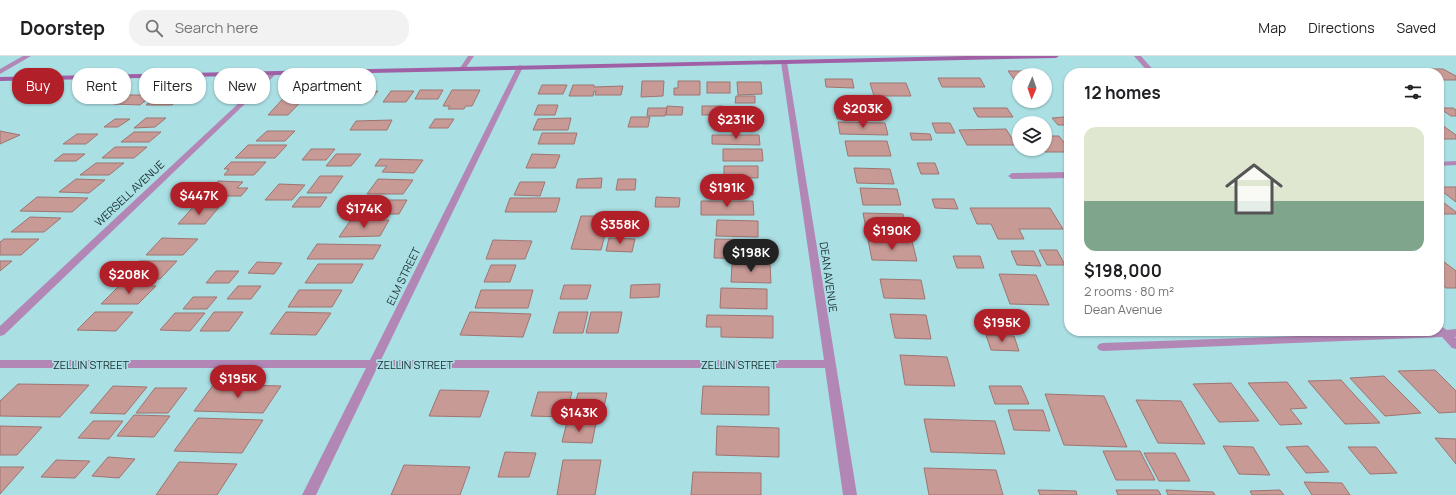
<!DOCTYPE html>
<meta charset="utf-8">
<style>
body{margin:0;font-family:Manrope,sans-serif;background:#f2f2f2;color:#202124;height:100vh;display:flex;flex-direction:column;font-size:15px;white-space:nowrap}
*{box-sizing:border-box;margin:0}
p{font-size:13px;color:#757577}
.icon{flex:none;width:22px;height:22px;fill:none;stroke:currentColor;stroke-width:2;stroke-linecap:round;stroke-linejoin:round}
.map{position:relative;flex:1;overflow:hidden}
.side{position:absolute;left:1064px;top:12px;width:380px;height:268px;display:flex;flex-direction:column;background:#fff;border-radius:16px;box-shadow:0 1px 3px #0004}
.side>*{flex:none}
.top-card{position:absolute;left:12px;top:12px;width:380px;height:36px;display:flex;gap:8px}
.needle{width:26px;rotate:182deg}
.buttons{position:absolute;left:1012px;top:12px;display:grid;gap:8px}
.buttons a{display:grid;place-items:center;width:40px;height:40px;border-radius:50%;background:#fff;box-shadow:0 1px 3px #0004;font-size:20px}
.price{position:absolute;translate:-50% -34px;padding:0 9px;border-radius:14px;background:#b11f29;color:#fff;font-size:13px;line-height:26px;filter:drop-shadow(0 1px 2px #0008)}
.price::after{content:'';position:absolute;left:50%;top:24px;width:12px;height:9px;margin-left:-6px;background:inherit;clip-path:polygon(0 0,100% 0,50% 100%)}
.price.active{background:#222;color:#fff}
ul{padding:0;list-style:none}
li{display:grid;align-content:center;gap:8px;height:212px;padding:0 20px}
li span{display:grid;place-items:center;height:124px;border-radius:12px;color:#555}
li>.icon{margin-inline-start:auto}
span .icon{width:72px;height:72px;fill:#fffc;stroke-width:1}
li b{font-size:17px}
h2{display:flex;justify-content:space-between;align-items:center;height:48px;padding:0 20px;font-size:17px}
.pill{padding:0 14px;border-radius:16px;background:#fff;box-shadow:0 1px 3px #0004;font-size:14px;line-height:36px}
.pill.active{background:#b11f29;color:#fff}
header{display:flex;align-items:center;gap:24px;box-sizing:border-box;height:56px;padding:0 20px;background:#fff;border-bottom:1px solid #e0e0e0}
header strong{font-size:19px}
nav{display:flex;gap:22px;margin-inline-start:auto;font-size:14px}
.search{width:280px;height:36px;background:#f2f2f2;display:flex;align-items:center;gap:10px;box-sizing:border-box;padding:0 14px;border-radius:16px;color:#757577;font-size:15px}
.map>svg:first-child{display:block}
.building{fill:#c79a96;stroke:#9f7471}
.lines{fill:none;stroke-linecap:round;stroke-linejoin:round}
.minor{fill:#b287b6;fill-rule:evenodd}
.secondary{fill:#a060a5;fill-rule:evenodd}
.labels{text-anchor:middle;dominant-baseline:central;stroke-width:3.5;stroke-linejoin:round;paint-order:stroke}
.street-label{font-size:11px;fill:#1a2f31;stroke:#aadfe4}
</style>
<header>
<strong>Doorstep</strong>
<div class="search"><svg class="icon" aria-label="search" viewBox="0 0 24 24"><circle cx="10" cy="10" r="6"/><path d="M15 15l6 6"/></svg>Search here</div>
<nav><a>Map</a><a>Directions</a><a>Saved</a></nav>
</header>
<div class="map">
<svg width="1456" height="439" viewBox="0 0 1456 439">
<rect width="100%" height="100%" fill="#aadfe4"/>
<g class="building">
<path d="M1411,13L1417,17H1395L1390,14Z"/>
<path d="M1422,13H1443L1456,20V24H1441L1439,23V17H1428Z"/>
<path d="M1008,15H1031L1034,19H1019V30Z"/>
<path d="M1331,15H1353L1356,17H1334Z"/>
<path d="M1364,15H1384L1388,17H1367Z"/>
<path d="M938,22H980L985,31H942Z"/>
<path d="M825,23H852L854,32L826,31Z"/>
<path d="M642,25H664L663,40L641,41Z"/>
<path d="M678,25H700V39H674V32H678Z"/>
<rect x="707" y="26" width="23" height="11"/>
<path d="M737,26H761L762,38L738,39Z"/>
<path d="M870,27H906L911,40H874Z"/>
<path d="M542,29H567L563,38H538Z"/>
<path d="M573,29H594V31L623,30L621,39H595L596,35H594L593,40H569Z"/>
<path d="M420,34H443L438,43H415Z"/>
<path d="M452,34H480L472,50H466L464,53H448L450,50H443Z"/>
<path d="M354,35H378L371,43L347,44Z"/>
<path d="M391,35H414L406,46H383Z"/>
<path d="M289,36H310L288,59H268Z"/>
<path d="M321,36H343L333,47H311Z"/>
<path d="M160,38H185L172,49H146Z"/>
<path d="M127,39H152L140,49L114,48Z"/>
<path d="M736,40H755V47H735Z"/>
<path d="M869,47L888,48L891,57H871Z"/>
<path d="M538,49H558L555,59H534Z"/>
<path d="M667,50L683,51L682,59H666Z"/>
<rect x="702" y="50" width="20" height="9"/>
<path d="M648,52H667L665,60H647Z"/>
<path d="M973,52H1007L1013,61H978Z"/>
<path d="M1439,52H1453L1456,54V60H1451Z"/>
<path d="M835,53L864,54L866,63H837Z"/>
<path d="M631,61H650L648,71H628Z"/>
<path d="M1064,61L1069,69H1058L1052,62Z"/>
<path d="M146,62H166L155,71L134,72Z"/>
<path d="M571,62L568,74H533L538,63Z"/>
<path d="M115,63H130L118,71H104Z"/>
<path d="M435,63H454L448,72H429Z"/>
<path d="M392,64L387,74H350L356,65Z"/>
<path d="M838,66L885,67L888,79L840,78Z"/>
<path d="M932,67H950L955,77H936Z"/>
<path d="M1439,67L1456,79V83H1439Z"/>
<path d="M1006,73L1016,89H967L959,74Z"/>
<path d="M0,75L20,79L0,88Z"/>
<path d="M267,75H295L285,85H256Z"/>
<path d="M134,76H161L149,86H121Z"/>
<path d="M542,77H577L574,88H538Z"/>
<path d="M910,77L930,78L932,84H912Z"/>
<path d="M77,78H98L86,88H63Z"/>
<path d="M712,79H759L760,89L712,88Z"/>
<path d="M1045,80H1059L1069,93V96H1045L1043,93H1045Z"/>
<path d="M845,85H887L891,100H848Z"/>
<path d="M248,89H287L275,102H235Z"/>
<path d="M115,91H147L134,102H102Z"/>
<path d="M311,93H335L326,104H302Z"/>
<path d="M723,93H762L763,105H723Z"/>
<path d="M63,98H85L76,105H54Z"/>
<path d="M336,98H361L351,110H326Z"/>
<path d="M532,98L560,99L555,112H526Z"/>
<path d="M380,103L423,104L414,117L382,116L387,110H375Z"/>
<path d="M231,106H266L254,119H224L229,113H224Z"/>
<path d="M96,107H124L109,119H80Z"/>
<path d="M917,107H935L939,118H921Z"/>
<path d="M724,110H758V122L724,121Z"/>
<path d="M854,112L890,113L894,128L857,127Z"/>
<path d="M320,120H343L331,137H307Z"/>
<path d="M602,122L601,132H576L578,123Z"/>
<path d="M76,123L105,124L89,137L59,136Z"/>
<path d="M378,123L413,124L403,138H367Z"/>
<path d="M618,123H636L635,134H616Z"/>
<path d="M218,125L243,126L237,132H248L241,140H205Z"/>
<path d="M520,126H545L540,140L514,139Z"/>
<path d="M713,127H752L753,139H713Z"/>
<path d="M279,128L305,129L292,144H265Z"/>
<path d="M1439,131H1456V146L1439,133Z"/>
<path d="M860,132L897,133L901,149H863Z"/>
<path d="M37,141L88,142L72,156L20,155Z"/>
<path d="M300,141H327L320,151H292Z"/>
<path d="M656,141L680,142L679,151H655Z"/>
<path d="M510,142H560L556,156H505Z"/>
<path d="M932,143H954L958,153L935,152Z"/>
<path d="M1439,143L1456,156V158H1439Z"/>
<path d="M352,144H407L399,158H342Z"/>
<path d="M701,145H753L754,159H701Z"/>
<path d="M193,151H219L205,168H178Z"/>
<path d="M970,152H1050L1063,173H1019L1024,183H998L991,168H977Z"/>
<path d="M863,157L903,158L907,174L866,173Z"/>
<path d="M581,160H610L601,194L571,193Z"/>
<path d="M30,161L61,162L44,176H11Z"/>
<path d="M389,164L380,180L339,181L350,165Z"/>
<path d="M717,164L758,165V181L716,180Z"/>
<path d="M162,182L198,183L183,199H146Z"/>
<path d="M609,182L635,183L632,196L606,195Z"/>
<path d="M4,183H39L21,199H0V186Z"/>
<path d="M715,183L765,184V203L714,202Z"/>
<path d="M493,184L532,185L525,203H486Z"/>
<path d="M868,184L912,185L917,205L872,204Z"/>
<path d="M317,188L381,189L373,203H307Z"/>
<path d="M1039,194H1057L1065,209H1047Z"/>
<path d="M1011,195H1034L1041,210L1017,209Z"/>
<path d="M953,200H980L984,212H957Z"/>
<path d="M1439,202L1456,215V232H1446L1439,226Z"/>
<path d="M0,205H12L0,215Z"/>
<path d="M139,205H177L160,223H121Z"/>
<path d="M257,206L282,207L274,218L248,217Z"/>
<path d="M732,207L770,208L771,227L731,226Z"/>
<path d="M318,208H363L352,227H305Z"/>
<path d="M491,209H516L510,226H484Z"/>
<path d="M216,215H239L229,227H206Z"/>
<path d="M999,218L1036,219L1049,249L1010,248Z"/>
<path d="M880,223L921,224L925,243L884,242Z"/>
<path d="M660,228L659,241L630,242L631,229Z"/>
<path d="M120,229L156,230L138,248H101Z"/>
<path d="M564,229H591L587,243H560Z"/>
<path d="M238,230H261L251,243H227Z"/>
<path d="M721,232L767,233V253L720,252Z"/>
<path d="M299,234H342L332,251H288Z"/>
<path d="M481,234H533L528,252H475Z"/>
<path d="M193,241H217L207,253H183Z"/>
<path d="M95,256H133L116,275L77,274Z"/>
<path d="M214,256H243L229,275H200Z"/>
<path d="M286,256L331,257L316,279L270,278Z"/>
<path d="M470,256L531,258L523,281L460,279Z"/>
<path d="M559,256H588L583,277H553Z"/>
<path d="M591,256H622L618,277H586Z"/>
<path d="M175,257H205L190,275L160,274Z"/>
<path d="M890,258L926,259L931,283L895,282Z"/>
<path d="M707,259L773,260V282L721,281V271H706Z"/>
<path d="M986,279L1014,280L1019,295L991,294Z"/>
<path d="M900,299L947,301L955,330L905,329Z"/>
<path d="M1435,314L1456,335V356L1439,357L1398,315Z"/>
<path d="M1384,320L1421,357L1385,360L1350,322Z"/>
<path d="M1341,324L1380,367L1345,368L1308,325Z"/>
<path d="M1287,326L1307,352L1290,353L1302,368L1280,369L1248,327Z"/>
<path d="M1231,327L1259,365L1219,366L1193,328Z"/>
<path d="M18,328L89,329L60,361L0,360V345Z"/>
<path d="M214,328L281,330L263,357L194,355Z"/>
<path d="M113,330L147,331L125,358L90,357Z"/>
<path d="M703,330L769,331V359L701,358Z"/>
<path d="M989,330H1021L1029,348H995Z"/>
<path d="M155,332H187L168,357H136Z"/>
<path d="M440,334L489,335L480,361L429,360Z"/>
<path d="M538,336H572L566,361L531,360Z"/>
<path d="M578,337H607L602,360H572Z"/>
<path d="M1045,338L1104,340L1127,391L1064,389Z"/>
<path d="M1136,344L1181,345L1205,388L1158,387Z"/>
<path d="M1008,354H1043L1050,375L1014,374Z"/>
<path d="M134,359L170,360L154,381L117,380Z"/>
<path d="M198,362L263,364L242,397L174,395Z"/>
<path d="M924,363L995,365L1005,398L931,396Z"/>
<path d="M93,365H123L109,383L78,382Z"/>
<path d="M567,366L596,367L592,387L562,386Z"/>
<path d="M0,370L42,371L17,399H0Z"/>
<path d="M717,370L779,372V401L716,399Z"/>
<path d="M1435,382L1456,383V408Z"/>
<path d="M1223,390L1253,391L1270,419L1239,418Z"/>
<path d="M1308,390L1329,416L1306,417L1286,391Z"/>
<path d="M1348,391H1376L1397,417L1370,418Z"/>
<path d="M1103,395H1140L1155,424H1116Z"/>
<path d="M505,396L536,397L529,421H498Z"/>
<path d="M1144,397H1175L1190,425H1159Z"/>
<path d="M108,401L135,403L119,422L92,420Z"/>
<path d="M56,404L90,405L75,422L41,421Z"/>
<path d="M563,404H601L595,439H557Z"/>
<path d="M179,406L237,408L217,439H156Z"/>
<path d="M404,409L470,411L460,439H391Z"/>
<path d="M0,411H24L0,438Z"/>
<path d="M924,412L996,414L1003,439H929Z"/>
<path d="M693,416L761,417V439H691Z"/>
<path d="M1304,426L1342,427L1350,439H1312Z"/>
<path d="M1038,434L1076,435L1077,439H1040Z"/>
<path d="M1116,434H1158L1161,439H1118Z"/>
<path d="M1166,434L1213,436L1215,439H1168Z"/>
<path d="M1280,434L1284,439H1252L1250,435Z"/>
</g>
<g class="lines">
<g class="minor">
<path d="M23,0H31L0,18V13Z"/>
<path d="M468,0H474L465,13H461L460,12Z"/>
<path d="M1134,0H1141L1156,17H1149Z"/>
<path d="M784,4L787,6L857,439H843L825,312H377L316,439H302L366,312H0V304H370L517,11L520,9L523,11L381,304H824L781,6Z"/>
<path d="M272,16L277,17L4,279L0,280V270Z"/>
<path d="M1456,105V109L1439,110V106Z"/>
<path d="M1069,116V122L1012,123L1008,120L1012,117Z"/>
<path d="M1442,271L1447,274L1456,273V281H1454L1456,282V293L1452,292L1442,281L1103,295L1099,294L1097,291L1099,288L1103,287L1439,275V272Z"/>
</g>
<path class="secondary" d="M966,0H1059L1056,2L0,25V21Z"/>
</g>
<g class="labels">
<g class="street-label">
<text transform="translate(129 137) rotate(-43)">WERSELL AVENUE</text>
<text transform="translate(403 220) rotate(-64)">ELM STREET</text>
<text transform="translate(829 221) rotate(82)">DEAN AVENUE</text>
<text x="91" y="308">ZELLIN STREET</text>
<text x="415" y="308">ZELLIN STREET</text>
<text x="739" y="308">ZELLIN STREET</text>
</g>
</g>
</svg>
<div class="buttons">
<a><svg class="needle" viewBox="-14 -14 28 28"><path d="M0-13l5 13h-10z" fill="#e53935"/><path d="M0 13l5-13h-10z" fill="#757577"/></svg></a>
<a><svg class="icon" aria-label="layers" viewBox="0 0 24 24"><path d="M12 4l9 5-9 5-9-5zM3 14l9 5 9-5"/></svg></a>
</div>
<b class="price" style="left:863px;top:73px">$203K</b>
<b class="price" style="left:736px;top:84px">$231K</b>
<b class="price" style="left:727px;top:152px">$191K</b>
<b class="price" style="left:199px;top:160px">$447K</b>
<b class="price" style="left:364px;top:173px">$174K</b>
<b class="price" style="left:620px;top:189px">$358K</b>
<b class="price" style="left:892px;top:195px">$190K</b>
<b class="price active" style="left:751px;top:217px">$198K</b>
<b class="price" style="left:129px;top:239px">$208K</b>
<b class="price" style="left:1002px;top:287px">$195K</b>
<b class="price" style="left:238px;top:343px">$195K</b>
<b class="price" style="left:579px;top:377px">$143K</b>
<div class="top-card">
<a class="pill active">Buy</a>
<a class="pill">Rent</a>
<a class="pill">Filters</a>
<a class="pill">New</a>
<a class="pill">Apartment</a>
</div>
<section class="side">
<h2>12 homes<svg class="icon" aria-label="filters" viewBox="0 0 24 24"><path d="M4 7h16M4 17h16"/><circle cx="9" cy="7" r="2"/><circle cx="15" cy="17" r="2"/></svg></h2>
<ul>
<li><span style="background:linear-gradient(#dfe7d0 60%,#7fa58c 0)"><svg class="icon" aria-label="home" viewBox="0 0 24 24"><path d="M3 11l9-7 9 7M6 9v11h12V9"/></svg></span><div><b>$198,000</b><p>2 rooms · 80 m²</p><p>Dean Avenue</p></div></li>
</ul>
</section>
</div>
